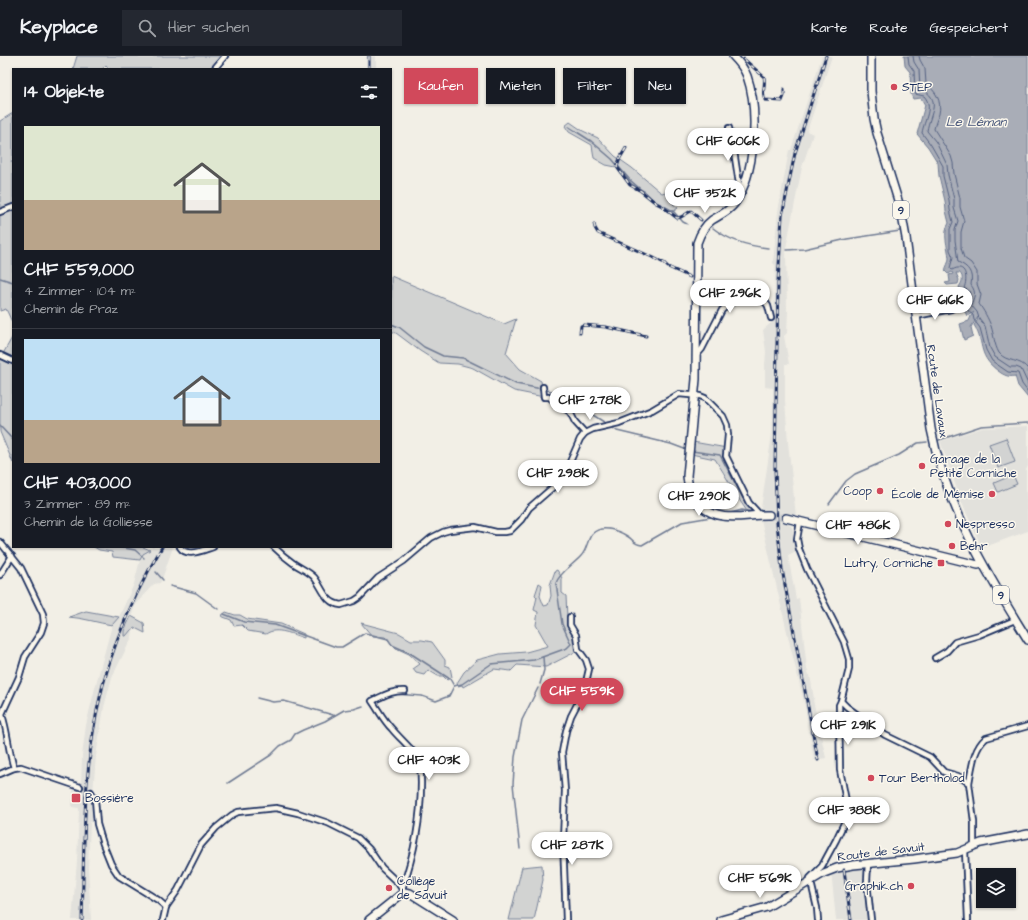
<!DOCTYPE html>
<html lang="de">
<meta charset="utf-8">
<style>
body{margin:0;font-family:"Architects Daughter",sans-serif;background:#242831;color:#f1f3f6;height:100vh;display:flex;flex-direction:column;font-size:15px;white-space:nowrap}
*{box-sizing:border-box;margin:0}
p{font-size:13px;color:#9ea1a6}
.icon{flex:none;width:22px;height:22px;fill:none;stroke:currentColor;stroke-width:2;stroke-linecap:round;stroke-linejoin:round}
.map{position:relative;flex:1;overflow:hidden}
.details{position:absolute;left:12px;top:12px;width:380px;height:480px;display:flex;flex-direction:column;background:#171b24;border-radius:0px;box-shadow:0 1px 3px #0004}
.details>*{flex:none}
.top-card{position:absolute;left:404px;top:12px;width:380px;height:36px;display:flex;gap:8px}
.controls{position:absolute;left:976px;top:812px;display:grid;gap:8px}
.controls a{display:grid;place-items:center;width:40px;height:40px;border-radius:0px;background:#171b24;box-shadow:0 1px 3px #0004;font-size:20px}
.price{position:absolute;translate:-50% -34px;padding:0 9px;border-radius:14px;background:#fff;color:#222;font-size:13px;line-height:26px;filter:drop-shadow(0 1px 2px #0008)}
.price::after{content:'';position:absolute;left:50%;top:24px;width:12px;height:9px;margin-left:-6px;background:inherit;clip-path:polygon(0 0,100% 0,50% 100%)}
.price.selected{background:#d1495b;color:#fff}
ul{padding:0;list-style:none}
li{display:grid;align-content:center;gap:8px;height:212px;padding:0 12px}
li+li{border-top:1px solid #363941}
li span{display:grid;place-items:center;height:124px;border-radius:0px;color:#555}
li>.icon{margin-inline-start:auto}
span .icon{width:72px;height:72px;fill:#fffc;stroke-width:1}
li b{font-size:17px}
h2{display:flex;justify-content:space-between;align-items:center;height:48px;padding:0 12px;font-size:17px}
.chip{padding:0 14px;border-radius:0px;background:#171b24;box-shadow:0 1px 3px #0004;font-size:14px;line-height:36px}
.chip.selected{background:#d1495b;color:#fff}
header{display:flex;align-items:center;gap:24px;box-sizing:border-box;height:56px;padding:0 20px;background:#171b24;border-bottom:1px solid #363941}
header strong{font-size:19px}
nav{display:flex;gap:22px;margin-inline-start:auto;font-size:14px}
.search{width:280px;height:36px;background:#242831;display:flex;align-items:center;gap:10px;box-sizing:border-box;padding:0 14px;border-radius:0px;color:#9ea1a6;font-size:15px}
.map>svg:first-child{display:block}
.built{fill:#e2e1dc}
.green{fill:#d2d3d2;stroke:#768198}
.water{fill:#a9adb7;stroke:#707b93}
.lines{fill:none;stroke-linecap:round;stroke-linejoin:round}
.shore{stroke:#546182;stroke-width:1}
.stream{stroke:#707b93;stroke-width:1.5}
.street-tunnel{stroke:#c7c9cb;stroke-width:4.5;stroke-dasharray:4.5 2;stroke-linecap:butt}
.secondary-tunnel{stroke:#c7c9cb;stroke-width:7;stroke-dasharray:7 3.5;stroke-linecap:butt}
.street-casing{stroke:#1b2f5e;stroke-width:8}
.secondary-casing{stroke:#1b2f5e;stroke-width:10}
.primary-casing{stroke:#1b2f5e;stroke-width:10}
.street{stroke:#fbf7ec;stroke-width:4.5}
.secondary{stroke:#fbf7ec;stroke-width:7}
.primary{stroke:#fbf7ec;stroke-width:7}
.rail-casing{stroke:#1b2f5e;stroke-width:3}
.rail{stroke:#fbf7ec;stroke-width:1.5;stroke-dasharray:4.5;stroke-linecap:butt}
.poi-dot{fill:#d1495b;stroke:#fbf7ec;stroke-width:1.5}
.labels{text-anchor:middle;dominant-baseline:central;stroke-width:3;stroke-linejoin:round;paint-order:stroke}
.shield{fill:#fbf7ec;stroke:#5e6b89;stroke-width:1}
.shield-label{font-size:11px;font-weight:bold;fill:#1b2f5e}
.poi-label{font-size:12px;fill:#1b2f5e;stroke:#fbf7ec;text-anchor:start}
.street-label{font-size:12px;fill:#1b2f5e;stroke:#fbf7ec}
.water-label{font-size:13px;font-style:italic;fill:#465579;stroke:#fbf7ec}
</style>
<header>
<strong>Keyplace</strong>
<div class="search"><svg class="icon" aria-label="search" viewBox="0 0 24 24"><circle cx="10" cy="10" r="6"/><path d="M15 15l6 6"/></svg>Hier suchen</div>
<nav><a>Karte</a><a>Route</a><a>Gespeichert</a></nav>
</header>
<div class="map">
<svg width="1028" height="864" viewBox="0 0 1028 864">
<rect width="100%" height="100%" fill="#f2efe6"/>
<filter id="ink" filterUnits="userSpaceOnUse"><feTurbulence type="fractalNoise" baseFrequency=".025" numOctaves="2"/><feDisplacementMap in="SourceGraphic" scale="8" xChannelSelector="R" yChannelSelector="G"/><feConvolveMatrix kernelMatrix="1 2 1 2 8 2 1 2 1" color-interpolation-filters="sRGB"/></filter>
<g filter="url(#ink)">
<g class="built">
<rect x="366" y="0" width="10" height="13"/>
<path d="M822,0H832L807,75L813,78L802,111L786,192L787,255H788L787,277L784,280L789,308H785V344L788,386L796,460L786,461V464L793,473L798,495L788,500L796,543L799,542L807,613L809,619H810L814,643L813,644L826,702L814,704L804,646L791,593L760,459L772,378L773,345V332L765,331V309L766,296L763,274L774,264L775,209L773,207L778,156L789,94H791Z"/>
<path d="M1028,370V410L1026,414V431L1028,475L982,492L961,445L940,385L982,372Z"/>
<path d="M152,491H173L162,523L160,527L154,528L149,533L135,550L130,564L133,574L132,581L112,621L104,651L96,700L92,748V766H90L88,811L91,864H72L77,805L79,755V752L72,751L73,734L79,736L81,730L82,700L86,669L95,632L112,569L119,561L134,528L140,504L143,498Z"/>
<path d="M868,807L871,864H836L831,814Z"/>
</g>
<g class="green">
<path d="M77,0H225L214,13H110L106,9L102,13H73Z"/>
<path d="M13,57V103L11,105L13,108V268L6,253L0,255V65Z"/>
<path d="M570,66L583,75L598,82L615,100L632,112L659,135L662,137L665,136L676,143L673,148L678,152L674,155L655,145L646,136L632,128L624,118L616,111L606,109L594,102L592,89L569,76L565,70Z"/>
<path d="M391,220L504,268L516,263L506,297L520,313L541,325L544,341L514,335L473,312L458,308L439,307L420,295L396,277L391,275Z"/>
<path d="M13,280V407L0,376V303Z"/>
<path d="M1006,382L1015,406L998,412L989,388Z"/>
<path d="M693,386L727,392L726,400L749,447L758,455L754,457L749,458C736,441 727,421 715,403L691,398Z"/>
<path d="M1013,419L1017,428L998,436L994,427Z"/>
<path d="M94,491H143L150,494L143,498L140,504L113,501L112,496L99,494Z"/>
<path d="M557,514L562,522V537L566,540L567,561L574,580L577,595L546,611L517,609L511,615L494,613L463,631L462,629L458,630L457,627L464,616L477,604L500,598L526,596L548,590L536,569L538,556L534,554L537,541L535,539L539,527L542,529L540,540L544,550L548,549L551,540L550,529L555,515Z"/>
<path d="M86,555L119,561L112,569C98,567 84,562 69,561Z"/>
<path d="M226,556L235,559H240L247,563L281,568L304,578V582C294,579 276,570 266,578L248,575L242,569L234,570L231,564L221,560Z"/>
<path d="M131,560L144,567L145,577L135,572L131,574L126,580H124V575Z"/>
<path d="M361,567L399,577L411,584H422L432,586L445,604V609L450,611L452,621L447,624L443,620H438L428,614L424,619L416,617L413,613L420,608L409,598L396,592L385,581L372,580Z"/>
<path d="M542,809L543,824L534,864H509L522,811Z"/>
</g>
<path class="water" d="M904,0H1028V342L1018,330L1015,320C1009,321 1006,320 1001,317C976,300 986,289 974,269L977,265L978,261L971,271L973,280L964,284L960,268L969,265L971,260L974,256L967,260L961,247L966,239L961,236L959,231C962,226 964,222 960,217H956L959,224L958,228L947,229L945,227L950,226L949,219L953,218L952,216L948,218L945,215C946,210 949,207 949,202C948,190 942,178 949,167L946,155L945,145L939,120L938,107L928,91L917,78L925,49L921,42L913,43L911,38L910,16L905,10Z"/>
<g class="lines">
<g class="shore">
<path d="M908,0L909,8L914,15L915,38L924,40C934,51 924,64 922,77L931,89L943,110V120L949,144L950,154L953,166L950,173V194L953,201L950,212L952,214C966,206 968,223 964,232L969,235L970,239L966,248L969,256L973,259L974,264L980,272L986,294L992,305L1008,316L1018,317L1022,328L1028,336"/>
<path d="M913,0L914,6L919,14L920,32C943,44 930,56 927,75L936,86L947,109L948,119L954,143V152L958,165L955,174V184L958,206C969,211 973,217 971,229C977,237 974,241 971,249L977,256L979,262L985,270L990,292L995,301L1010,311H1016L1021,313L1028,328"/>
<path d="M919,0L920,4L925,13L926,28C936,35 942,45 939,58C937,63 935,68 934,73L951,100L953,107L954,118L960,142V151L964,165L961,176V192L964,202L971,207L977,216V228L981,239L979,248C983,253 989,264 991,270C994,279 994,288 999,297C1007,307 1020,302 1028,313"/>
</g>
<g class="stream">
<path d="M569,71L591,85L612,103L630,124L655,146L674,156L683,166L687,168"/>
<path d="M713,172C728,184 749,190 768,192"/>
<path d="M787,194L804,193L847,183L900,175"/>
<path d="M0,222L13,226"/>
<path d="M391,268L399,271L424,291L443,300L463,302L516,328L557,336L607,368"/>
<path d="M0,370L13,384"/>
<path d="M610,370L617,375L671,388L687,394"/>
<path d="M939,384L981,370L1028,367"/>
<path d="M692,395L720,399L746,448L753,456"/>
<path d="M829,448L846,425L855,418L899,399L918,387L927,386"/>
<path d="M730,457L742,454L753,456"/>
<path d="M119,491L135,494L144,502"/>
<path d="M156,516L163,524"/>
<path d="M170,530L196,537L218,553"/>
<path d="M224,558L244,566L275,569L336,591H342L365,577L388,583L392,589L410,597L450,623L454,630"/>
<path d="M540,628L544,614L543,601"/>
<path d="M454,630L462,628L491,608L534,604L567,592L571,588L562,568L556,527C560,516 573,509 581,500C587,494 587,484 592,478C601,468 617,474 627,480C635,484 632,488 642,489L682,466L711,461"/>
<path d="M395,638L422,640L436,645L449,640L454,630"/>
<path d="M257,642L273,646L284,645L333,659"/>
<path d="M228,727L271,699L280,690L291,684L295,678L303,674L325,665L344,654L354,653L363,650"/>
<path d="M520,793L513,728L515,701L522,664L538,632"/>
</g>
<path class="street-tunnel" d="M80,731L91,736"/>
<path class="secondary-tunnel" d="M769,459L786,462"/>
<defs>
<g id="street">
<path d="M214,13L225,0"/>
<path d="M729,72L734,95L739,128L742,134"/>
<path d="M0,156L13,151"/>
<path d="M916,260L951,253"/>
<path d="M0,299L13,305"/>
<path d="M696,300L702,293L722,254L730,247L749,236L756,238L764,244L768,250L771,262"/>
<path d="M543,331L544,341H549L570,356L575,366L585,377"/>
<path d="M800,466L797,483L799,493L807,513L844,586L849,603V613L841,645L847,651L885,679L930,701L944,716L958,720L969,727L974,766V790"/>
<path d="M0,486L21,512L43,558L44,567L41,576L25,601L19,621L0,662"/>
<path d="M180,491C187,502 203,494 213,491"/>
<path d="M274,491C280,497 286,502 293,507C300,512 308,515 314,521C323,532 325,547 341,549L354,545L360,541L378,522L404,505L431,482L443,476L450,474L475,471L496,476H505L510,475L521,464L529,452L552,432L566,415L580,383L585,377L593,373L619,367L652,354L679,338L700,340L705,342L723,360L727,369L728,379L726,400L749,447L760,459"/>
<path d="M0,519L12,500"/>
<path d="M935,602L947,595L955,586L979,579L1015,564"/>
<path d="M14,712L21,711L80,731"/>
<path d="M0,718L14,712C8,694 8,676 2,659"/>
<path d="M969,727C972,712 973,693 986,682L1028,670"/>
<path d="M91,736L95,743L97,768L103,788L111,808L119,820L158,844L166,851"/>
<path d="M965,794L968,864"/>
<path d="M868,807L867,826L871,864"/>
<path d="M402,833C414,799 421,763 421,727C421,720 421,710 418,703C412,692 400,683 392,673C384,665 379,655 372,645C383,640 393,634 405,635"/>
<path d="M163,864L166,851L178,834L201,789L216,772L232,759L238,756L276,752L298,757L328,767L358,782L369,793L382,812L398,827L404,836"/>
<path d="M566,864L563,785L565,735L562,696L566,675L571,660L584,635L589,613L586,604L578,593L576,579L570,569V561"/>
<path d="M818,864L817,852L810,822L822,810L836,784L845,765L847,750L840,714L839,649L841,645"/>
</g>
<g id="secondary">
<path d="M733,0C739,6 744,12 747,20C759,54 756,118 734,148C728,156 720,159 712,164C704,170 700,178 697,187L696,323L687,420C688,432 692,442 701,450C721,468 746,458 769,459"/>
<path d="M786,462L978,509L982,508"/>
<path d="M369,864L404,836L410,837L453,864"/>
<path d="M721,864L767,851L824,817L837,812L853,809L914,803L957,797L981,787L1028,778"/>
</g>
<path id="primary" d="M871,0V35L874,63L877,77L901,154L906,182L931,373C946,450 987,518 1028,584"/>
</defs>
<use href="#street" class="street-casing"/>
<use href="#secondary" class="secondary-casing"/>
<use href="#primary" class="primary-casing"/>
<use href="#street" class="street"/>
<use href="#secondary" class="secondary"/>
<use href="#primary" class="primary"/>
<defs>
<g id="rail">
<path d="M369,0V13"/>
<path d="M744,3L764,21C766,29 761,38 765,44L782,45L784,40V33"/>
<path d="M626,92L620,102L617,111L630,129L641,135L656,147L662,150L677,162L681,161L691,155L701,164"/>
<path d="M594,168L595,172L598,177L652,201L664,207L668,211L690,221"/>
<path d="M580,277L581,270L584,269L606,271L646,280"/>
<path d="M818,704L782,513L777,467L775,412L778,226L782,160L795,97L826,0"/>
<path d="M844,814L851,864"/>
<path d="M82,864C84,802 83,738 93,677C103,611 128,548 162,491"/>
</g>
</defs>
<use href="#rail" class="rail-casing"/>
<use href="#rail" class="rail"/>
</g>
</g>
<g class="poi-dot">
<circle cx="894" cy="31" r="4"/>
<circle cx="922" cy="410" r="4"/>
<circle cx="880" cy="435" r="4"/>
<circle cx="992" cy="438" r="4"/>
<circle cx="948" cy="468" r="4"/>
<circle cx="952" cy="490" r="4"/>
<rect x="937" y="503" width="8" height="8" rx="2"/>
<circle cx="871" cy="722" r="4"/>
<rect x="71" y="737" width="10" height="10" rx="2"/>
<circle cx="911" cy="830" r="4"/>
<circle cx="389" cy="832" r="4"/>
</g>
<g class="labels">
<g class="shield">
<rect x="893" y="145" width="16" height="18" rx="3"/>
<rect x="993" y="530" width="16" height="18" rx="3"/>
</g>
<g class="shield-label">
<text x="901" y="154">9</text>
<text x="1001" y="539">9</text>
</g>
<g class="poi-label">
<text x="902" y="31">STEP</text>
<text x="930" y="403">Garage de la<tspan x="930" dy="14">Petite Corniche</tspan></text>
<text x="872" y="435" text-anchor="end">Coop</text>
<text x="984" y="438" text-anchor="end">École de Mémise</text>
<text x="956" y="468">Nespresso</text>
<text x="960" y="490">Behr</text>
<text x="933" y="507" text-anchor="end">Lutry, Corniche</text>
<text x="879" y="722">Tour Bertholod</text>
<text x="85" y="742">Bossière</text>
<text x="397" y="825">Collège<tspan x="397" dy="14">de Savuit</tspan></text>
<text x="903" y="830" text-anchor="end">Graphik.ch</text>
</g>
<g class="street-label">
<text transform="translate(937 335) rotate(82)">Route de Lavaux</text>
<text transform="translate(881 796) rotate(-7)">Route de Savuit</text>
</g>
<g class="water-label">
<text x="976" y="66">Le Léman</text>
</g>
</g>
</svg>
<div class="controls">
<a><svg class="icon" aria-label="layers" viewBox="0 0 24 24"><path d="M12 4l9 5-9 5-9-5zM3 14l9 5 9-5"/></svg></a>
</div>
<b class="price" style="left:728px;top:106px">CHF 606K</b>
<b class="price" style="left:705px;top:158px">CHF 352K</b>
<b class="price" style="left:730px;top:258px">CHF 296K</b>
<b class="price" style="left:935px;top:265px">CHF 616K</b>
<b class="price" style="left:590px;top:365px">CHF 278K</b>
<b class="price" style="left:558px;top:438px">CHF 298K</b>
<b class="price" style="left:699px;top:461px">CHF 290K</b>
<b class="price" style="left:858px;top:490px">CHF 486K</b>
<b class="price selected" style="left:582px;top:656px">CHF 559K</b>
<b class="price" style="left:848px;top:690px">CHF 291K</b>
<b class="price" style="left:429px;top:725px">CHF 403K</b>
<b class="price" style="left:849px;top:775px">CHF 388K</b>
<b class="price" style="left:572px;top:810px">CHF 287K</b>
<b class="price" style="left:760px;top:843px">CHF 569K</b>
<div class="top-card">
<a class="chip selected">Kaufen</a>
<a class="chip">Mieten</a>
<a class="chip">Filter</a>
<a class="chip">Neu</a>
</div>
<section class="details">
<h2>14 Objekte<svg class="icon" aria-label="filters" viewBox="0 0 24 24"><path d="M4 7h16M4 17h16"/><circle cx="9" cy="7" r="2"/><circle cx="15" cy="17" r="2"/></svg></h2>
<ul>
<li><span style="background:linear-gradient(#dfe7d0 60%,#b9a48a 0)"><svg class="icon" aria-label="home" viewBox="0 0 24 24"><path d="M3 11l9-7 9 7M6 9v11h12V9"/></svg></span><div><b>CHF 559,000</b><p>4 Zimmer · 104 m²</p><p>Chemin de Praz</p></div></li>
<li><span style="background:linear-gradient(#bfe0f5 65%,#b9a48a 0)"><svg class="icon" aria-label="home" viewBox="0 0 24 24"><path d="M3 11l9-7 9 7M6 9v11h12V9"/></svg></span><div><b>CHF 403,000</b><p>3 Zimmer · 89 m²</p><p>Chemin de la Golliesse</p></div></li>
</ul>
</section>
</div>
